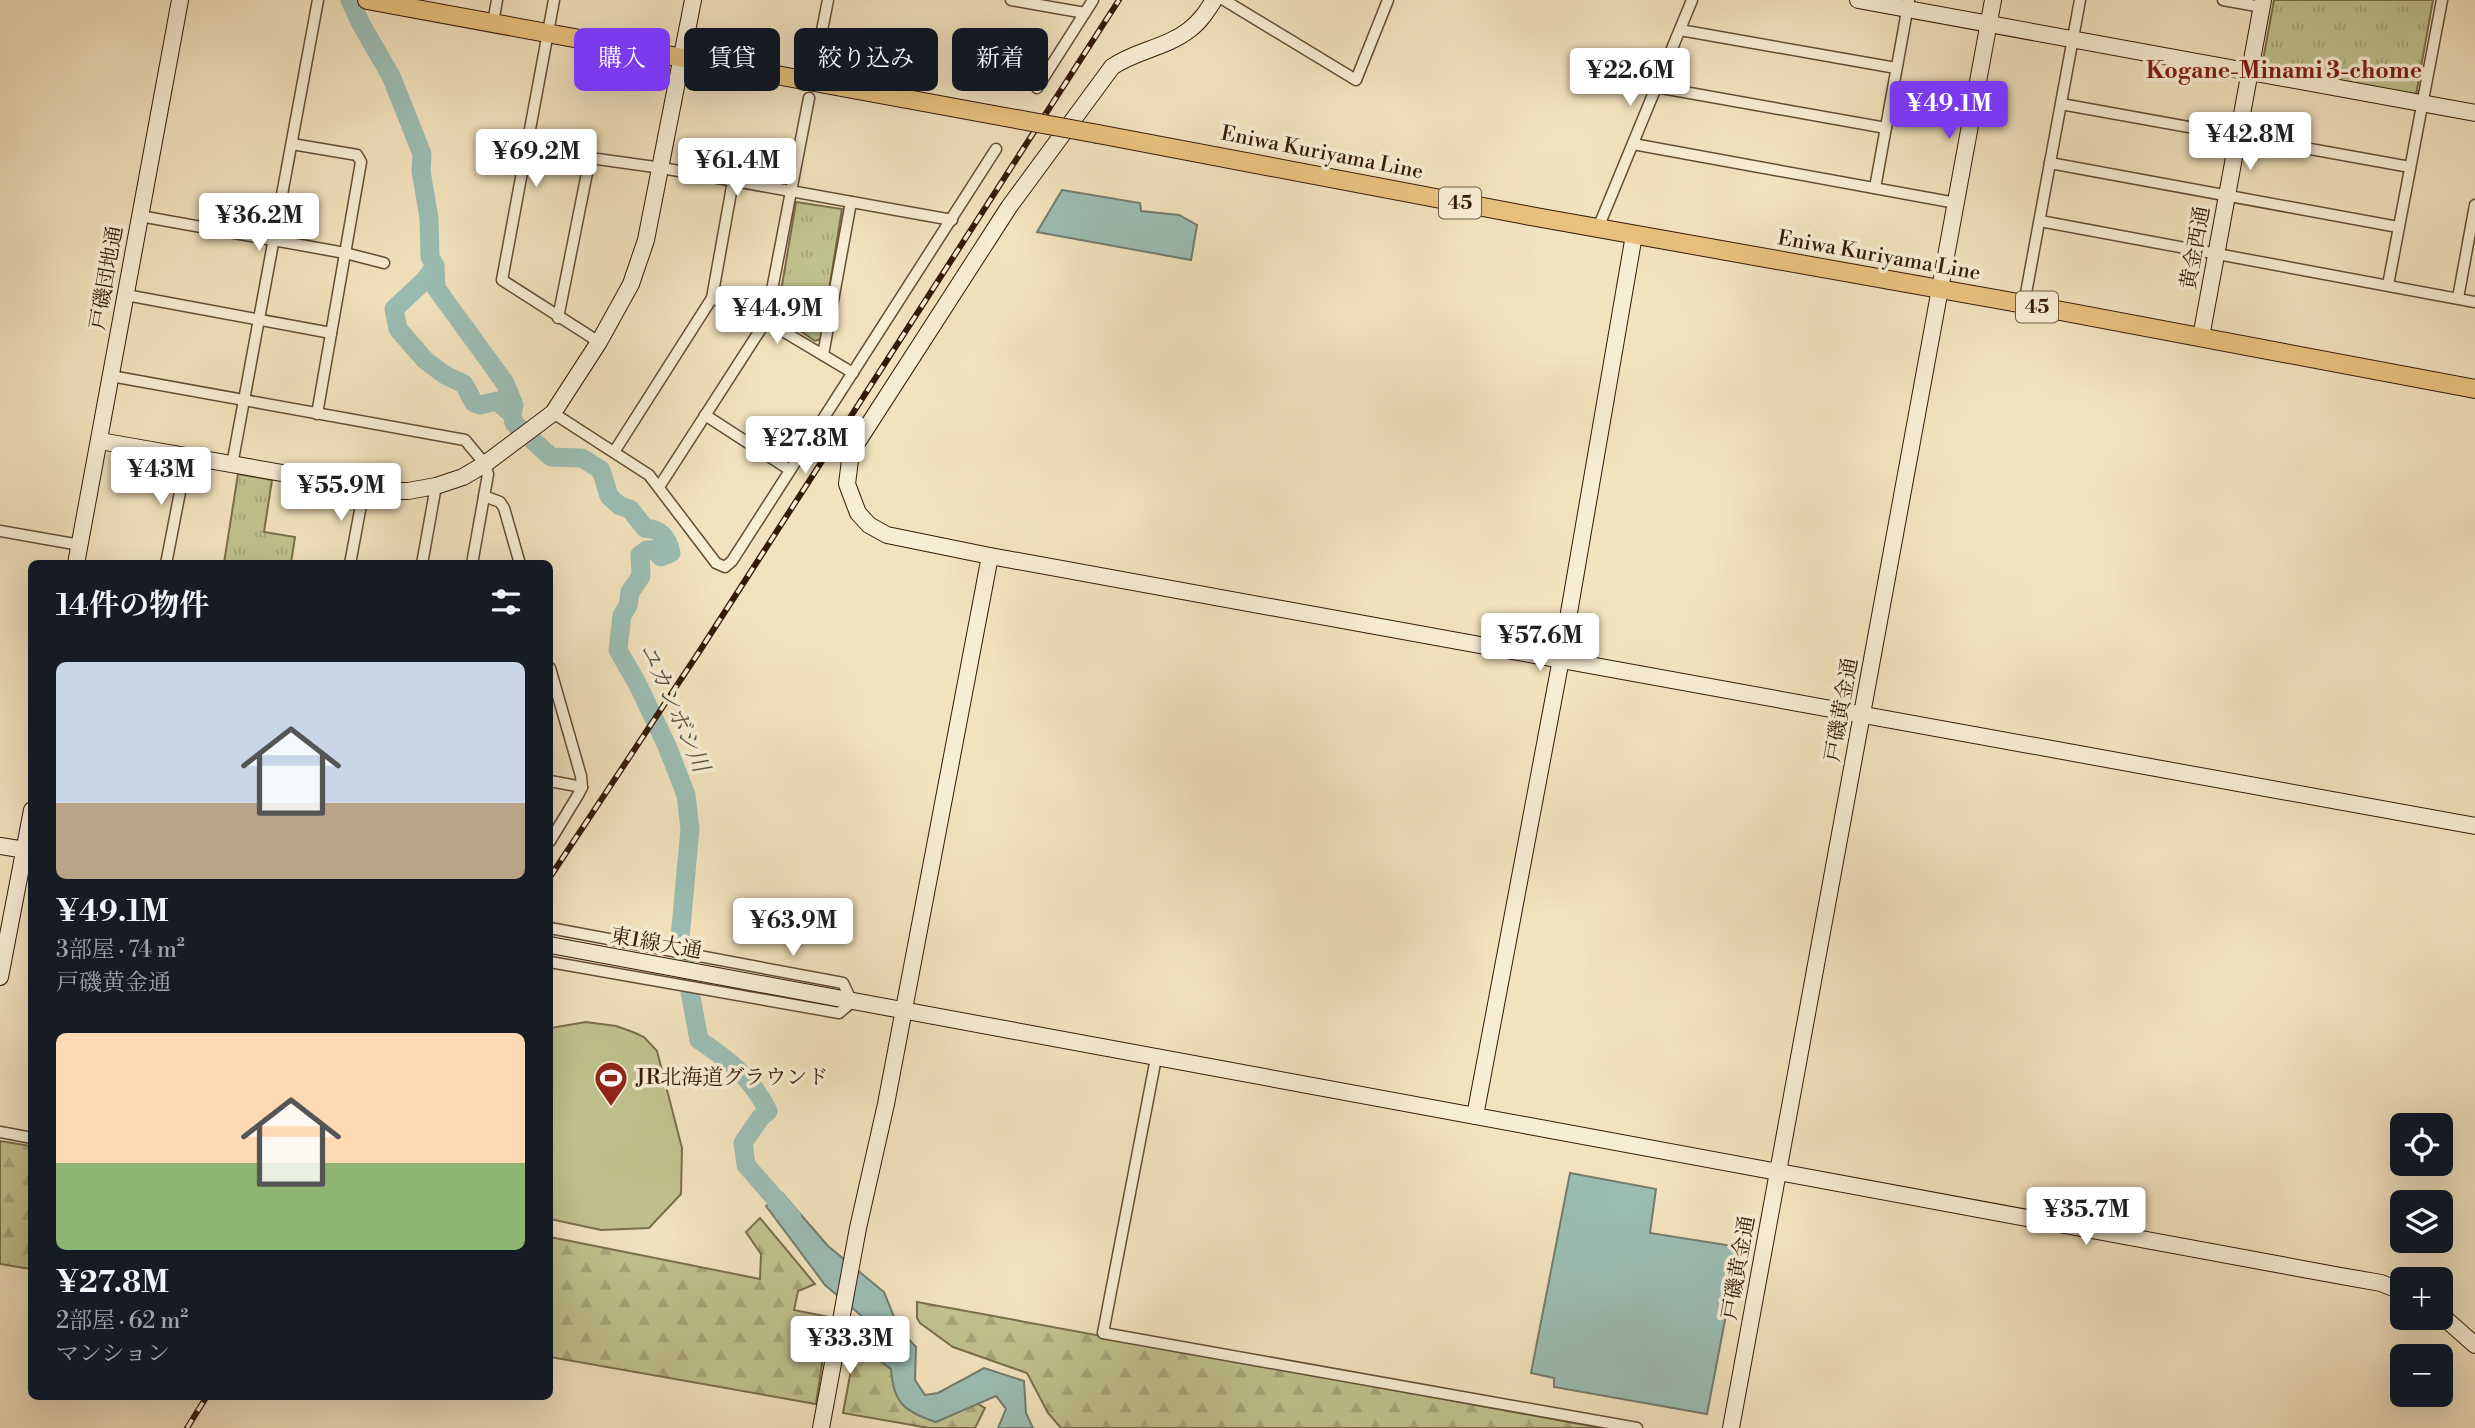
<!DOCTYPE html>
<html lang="ja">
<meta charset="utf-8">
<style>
body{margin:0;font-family:"Libre Bodoni","Noto Serif JP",serif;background:#242831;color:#f1f3f6;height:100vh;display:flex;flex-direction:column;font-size:26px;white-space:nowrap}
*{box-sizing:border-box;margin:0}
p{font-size:23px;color:#9ea1a6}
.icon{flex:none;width:38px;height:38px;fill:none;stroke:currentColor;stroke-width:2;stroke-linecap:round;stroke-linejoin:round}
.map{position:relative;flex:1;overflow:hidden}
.panel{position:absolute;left:28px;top:560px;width:525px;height:840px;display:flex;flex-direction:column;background:#171b24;border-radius:10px;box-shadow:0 7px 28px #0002}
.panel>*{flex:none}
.hud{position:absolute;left:574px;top:28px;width:665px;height:63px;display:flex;gap:14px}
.fabs{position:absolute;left:2390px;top:1113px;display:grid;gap:14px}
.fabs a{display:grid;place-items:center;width:63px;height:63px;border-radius:10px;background:#171b24;box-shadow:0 7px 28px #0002;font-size:35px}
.price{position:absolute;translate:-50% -60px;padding:0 16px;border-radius:7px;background:#fff;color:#222;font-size:23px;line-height:46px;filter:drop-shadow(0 2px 4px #0008)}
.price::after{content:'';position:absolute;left:50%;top:42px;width:21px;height:16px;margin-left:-10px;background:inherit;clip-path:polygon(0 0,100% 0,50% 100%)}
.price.selected{background:#7c3aed;color:#fff}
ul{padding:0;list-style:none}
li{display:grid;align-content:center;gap:14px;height:371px;padding:0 28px}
li span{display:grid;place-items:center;height:217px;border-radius:10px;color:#555}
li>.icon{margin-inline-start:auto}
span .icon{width:126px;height:126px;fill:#fffc;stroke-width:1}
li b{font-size:30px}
h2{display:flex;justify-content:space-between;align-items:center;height:84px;padding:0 28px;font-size:30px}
.chip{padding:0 24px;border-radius:10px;background:#171b24;box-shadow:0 7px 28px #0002;font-size:24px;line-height:63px}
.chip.selected{background:#7c3aed;color:#fff}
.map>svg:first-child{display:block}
.grass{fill:url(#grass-tufts);stroke:#7b6e4a;stroke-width:2}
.forest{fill:url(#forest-firs);stroke:#7b6e4a;stroke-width:2}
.pitch{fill:#c0c28d;stroke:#7b6e4a;stroke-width:2}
.water{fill:#9bbdb3;stroke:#737c6f;stroke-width:2}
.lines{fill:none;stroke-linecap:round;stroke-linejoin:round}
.river{stroke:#9bbdb3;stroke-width:19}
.street-casing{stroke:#654c35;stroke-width:13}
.secondary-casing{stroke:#361a08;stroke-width:18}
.primary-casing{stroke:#361a08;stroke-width:20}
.street{stroke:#f7ecd4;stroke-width:10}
.secondary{stroke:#f7ecd4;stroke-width:16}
.primary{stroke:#e9c17e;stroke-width:18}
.rail-casing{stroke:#361a08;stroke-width:6}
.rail{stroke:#f7ecd4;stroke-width:3.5;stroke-dasharray:10;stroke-linecap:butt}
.primary-bridge-casing{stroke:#361a08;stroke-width:20;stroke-linecap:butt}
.primary-bridge{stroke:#e9c17e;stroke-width:18}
.labels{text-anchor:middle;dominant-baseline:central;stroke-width:7;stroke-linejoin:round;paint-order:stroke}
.shield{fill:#f7ecd4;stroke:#705945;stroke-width:2}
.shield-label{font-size:19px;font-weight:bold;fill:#361a08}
.street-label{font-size:21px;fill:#361a08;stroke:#f7ecd4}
.poi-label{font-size:21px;fill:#361a08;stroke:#f7ecd4;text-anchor:start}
.neighbourhood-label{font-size:23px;font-weight:bold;fill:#7a1f14;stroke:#f7ecd4}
.water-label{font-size:23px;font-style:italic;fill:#595344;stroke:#f7ecd4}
</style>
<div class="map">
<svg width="2475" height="1428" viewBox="0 0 2475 1428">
<defs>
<pattern id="grass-tufts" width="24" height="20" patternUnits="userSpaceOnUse" patternTransform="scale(1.75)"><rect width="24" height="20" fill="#c0c28d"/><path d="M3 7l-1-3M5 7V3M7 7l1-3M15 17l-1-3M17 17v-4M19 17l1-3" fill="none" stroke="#a6a678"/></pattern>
<pattern id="forest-firs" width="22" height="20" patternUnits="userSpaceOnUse" patternTransform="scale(1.75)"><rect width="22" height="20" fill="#c0c28d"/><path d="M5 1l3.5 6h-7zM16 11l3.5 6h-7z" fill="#a6a678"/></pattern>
</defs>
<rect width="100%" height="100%" fill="#f2e2bd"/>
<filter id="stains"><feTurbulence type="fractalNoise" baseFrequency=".00286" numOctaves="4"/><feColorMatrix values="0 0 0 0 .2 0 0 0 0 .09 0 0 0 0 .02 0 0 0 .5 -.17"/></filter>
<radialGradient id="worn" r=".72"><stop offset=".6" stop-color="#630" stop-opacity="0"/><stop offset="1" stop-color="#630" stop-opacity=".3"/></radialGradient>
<g class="grass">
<path d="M2274,0H2433L2416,95L2262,66Z"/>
<path d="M796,202L842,209L821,339L815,341L777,315Z"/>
<path d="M238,474L272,480L264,532L295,537L291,563H224Z"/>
</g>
<g class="forest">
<path d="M0,1141L31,1146V1269L0,1264Z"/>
<path d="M760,1218L815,1284L798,1291L794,1310L829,1317L816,1404L550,1357V1237L760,1279L761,1254L746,1232Z"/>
<path d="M917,1302L1601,1428H1061L1048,1413L1027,1373L953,1347L920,1323L917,1318Z"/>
<path d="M861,1316L870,1323L876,1358L891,1369L936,1422L976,1403L985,1408L975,1428H929L843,1413Z"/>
</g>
<path class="pitch" d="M586,1022L616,1026L633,1032L644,1037L657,1051L682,1148L681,1194L649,1228L601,1230L550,1219V1028Z"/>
<g class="water">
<path d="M1062,190L1140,203L1141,211L1179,215L1197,225L1191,260L1037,232Z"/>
<path d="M1570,1173L1656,1189L1650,1233L1739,1247L1707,1414L1554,1387V1378L1531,1373Z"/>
<path d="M782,1193L828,1246L884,1292L899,1329L916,1347L915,1380L925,1395L938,1393L984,1368L1024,1381L1026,1413L1033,1428H998L1006,1409L996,1396L936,1422C905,1412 893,1403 891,1369L876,1358L870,1323L825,1285L766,1206Z"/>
</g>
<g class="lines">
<g class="river">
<path d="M350,0L361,24L391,76L422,154L421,171L429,218L430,257L435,266L424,281L394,309L398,329L425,360L445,375L464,384L474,403L480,405L497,401L512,414L514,423L551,457L582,458L601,470L609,496L620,506L630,509L645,528C661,529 668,538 671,553L661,557L654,550H647L640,555L641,576L630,592L628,606L622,615L618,650L638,685L667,746L686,795L690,829L680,938L699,1040C730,1061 751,1077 768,1111L760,1118L743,1143L746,1165L792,1218"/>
<path d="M435,266L436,288L505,383L514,405L512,414"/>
</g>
<defs>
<g id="street">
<path d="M554,0L502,280L599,342"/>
<path d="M1011,0L1085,13"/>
<path d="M1224,0L1356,80L1388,0"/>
<path d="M2223,0L2262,7"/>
<path d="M493,23L497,0"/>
<path d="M1680,30L1896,68"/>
<path d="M814,71L828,0"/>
<path d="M1656,87L1886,128"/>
<path d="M1037,88L1093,0"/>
<path d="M2061,104L2410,167"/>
<path d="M528,143L590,158L662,168L952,220"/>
<path d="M292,144L357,155L361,162L317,414"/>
<path d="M1633,144L1956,203"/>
<path d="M2050,163L2398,227"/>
<path d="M1875,188L1909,0"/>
<path d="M140,216L345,253L384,263"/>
<path d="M2040,221L2475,302"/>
<path d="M1598,228L1692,0"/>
<path d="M2388,285L2442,0"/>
<path d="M126,295L331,333"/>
<path d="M712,298L766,321L853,373"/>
<path d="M2458,298L2475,205"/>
<path d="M2024,304L2080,0"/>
<path d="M558,318L590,158"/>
<path d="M823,355L851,202"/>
<path d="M111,376L465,440L485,464L488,474L472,564"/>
<path d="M553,413L649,475L716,563L725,567L732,561L996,149"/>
<path d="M705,415L790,470"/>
<path d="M614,452L712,298L733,181"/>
<path d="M232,465L318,0"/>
<path d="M659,487L766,321L809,98"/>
<path d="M484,496L500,502L504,508L520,564"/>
<path d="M0,531L80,545"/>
<path d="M166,564L187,456"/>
<path d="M350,564L364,489"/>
<path d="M422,564L436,486"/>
<path d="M550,668L581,776L582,787L578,795L550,841"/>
<path d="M550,781L582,787"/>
<path d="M550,928L843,983L852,1002L839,1013L550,962"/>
<path d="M1156,1058L1103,1333L1637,1428"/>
<path d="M0,1132L32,1138"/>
</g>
<g id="secondary">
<path d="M1858,0L2475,113"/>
<path d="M2201,337L2263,0"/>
<path d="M100,441L385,491H408L436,486L463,477L485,464L553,413L599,342L631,284L646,240L693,0"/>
<path d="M990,556L887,535L869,525L858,513L847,484L851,452L1009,207L1112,67C1136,50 1166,48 1189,30C1200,22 1207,11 1214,0"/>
<path d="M76,564L180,0"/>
<path d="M0,846L32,851"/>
<path d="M550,945L2341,1276L2381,1283L2403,1292"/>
<path d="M0,977L32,810"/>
<path d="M1475,1116L1561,659L1634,235"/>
<path d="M2441,1315L2475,1345"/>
<path d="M821,1428L858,1228L886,1104L990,556L2475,826"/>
<path d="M1731,1428L1993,0"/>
</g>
<g id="primary">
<path d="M367,0L1005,117"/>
<path d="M1098,134L1536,217L2024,304L2475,389"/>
</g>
</defs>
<use href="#street" class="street-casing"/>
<use href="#secondary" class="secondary-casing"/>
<use href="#primary" class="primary-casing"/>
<use href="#street" class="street"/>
<use href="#secondary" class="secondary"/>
<use href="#primary" class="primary"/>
<defs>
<g id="rail">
<path d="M550,877L699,652L1119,0"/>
<path d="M187,1428L207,1396"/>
</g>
</defs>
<use href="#rail" class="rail-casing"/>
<use href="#rail" class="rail"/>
<defs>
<path id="primary-bridge" d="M1005,117L1098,134"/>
</defs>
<use href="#primary-bridge" class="primary-bridge-casing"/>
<use href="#primary-bridge" class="primary-bridge"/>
</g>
<defs>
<symbol id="stadium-pin" viewBox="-11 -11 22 30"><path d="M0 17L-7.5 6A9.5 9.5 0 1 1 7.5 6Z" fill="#8f2418" stroke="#f7ecd4"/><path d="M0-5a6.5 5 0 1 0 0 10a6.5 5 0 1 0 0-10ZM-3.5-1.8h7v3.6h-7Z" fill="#fff"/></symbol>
</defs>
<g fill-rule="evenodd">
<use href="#stadium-pin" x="592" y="1059" width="38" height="52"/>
</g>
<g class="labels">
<g class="shield">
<rect x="1439" y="187.5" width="42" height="31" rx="5"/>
<rect x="2016" y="291.5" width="42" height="31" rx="5"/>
</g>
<g class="shield-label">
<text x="1460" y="203">45</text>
<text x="2037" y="307">45</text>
</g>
<g class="street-label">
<text transform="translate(1322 153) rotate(11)">Eniwa Kuriyama Line</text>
<text transform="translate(2196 248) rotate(-80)">黄金西通</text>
<text transform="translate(1879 256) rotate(10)">Eniwa Kuriyama Line</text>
<text transform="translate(107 278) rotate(-80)">戸磯団地通</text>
<text transform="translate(1842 710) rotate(-80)">戸磯黄金通</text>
<text transform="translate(656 944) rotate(10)">東1線大通</text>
<text transform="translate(1739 1268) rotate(-80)">戸磯黄金通</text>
</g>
<g class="poi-label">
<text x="636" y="1078">JR北海道グラウンド</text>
</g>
<g class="neighbourhood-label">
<text x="2284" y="71">Kogane-Minami 3-chome</text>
</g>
<g class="water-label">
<text transform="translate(674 708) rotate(66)">ユカンボシ川</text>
</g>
</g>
<rect width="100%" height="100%" filter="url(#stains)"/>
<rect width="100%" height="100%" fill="url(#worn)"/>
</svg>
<div class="fabs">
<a><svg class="icon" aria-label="locate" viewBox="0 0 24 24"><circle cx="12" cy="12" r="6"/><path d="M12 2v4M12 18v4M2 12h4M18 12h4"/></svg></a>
<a><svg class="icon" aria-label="layers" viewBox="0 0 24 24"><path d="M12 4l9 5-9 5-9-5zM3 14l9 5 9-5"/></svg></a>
<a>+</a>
<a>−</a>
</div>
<b class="price" style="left:1630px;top:108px">¥22.6M</b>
<b class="price selected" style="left:1949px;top:141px">¥49.1M</b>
<b class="price" style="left:2250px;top:172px">¥42.8M</b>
<b class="price" style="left:536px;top:189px">¥69.2M</b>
<b class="price" style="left:737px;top:198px">¥61.4M</b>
<b class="price" style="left:259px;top:253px">¥36.2M</b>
<b class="price" style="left:777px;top:346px">¥44.9M</b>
<b class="price" style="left:805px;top:476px">¥27.8M</b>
<b class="price" style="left:161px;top:507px">¥43M</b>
<b class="price" style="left:341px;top:523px">¥55.9M</b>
<b class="price" style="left:1540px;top:673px">¥57.6M</b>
<b class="price" style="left:793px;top:958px">¥63.9M</b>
<b class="price" style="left:2086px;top:1247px">¥35.7M</b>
<b class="price" style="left:850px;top:1376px">¥33.3M</b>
<div class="hud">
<a class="chip selected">購入</a>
<a class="chip">賃貸</a>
<a class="chip">絞り込み</a>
<a class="chip">新着</a>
</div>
<section class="panel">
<h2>14件の物件<svg class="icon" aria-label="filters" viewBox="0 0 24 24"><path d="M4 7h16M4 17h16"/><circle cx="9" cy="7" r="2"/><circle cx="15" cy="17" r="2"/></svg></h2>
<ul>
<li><span style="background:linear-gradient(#c9d6e8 65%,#b9a48a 0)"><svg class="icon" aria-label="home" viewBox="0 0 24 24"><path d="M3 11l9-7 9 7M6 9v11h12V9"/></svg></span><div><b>¥49.1M</b><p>3部屋 · 74 m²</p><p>戸磯黄金通</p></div></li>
<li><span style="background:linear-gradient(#ffd9b3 60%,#8fb573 0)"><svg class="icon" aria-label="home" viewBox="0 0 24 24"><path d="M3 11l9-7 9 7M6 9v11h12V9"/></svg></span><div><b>¥27.8M</b><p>2部屋 · 62 m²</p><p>マンション</p></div></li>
</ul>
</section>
</div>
